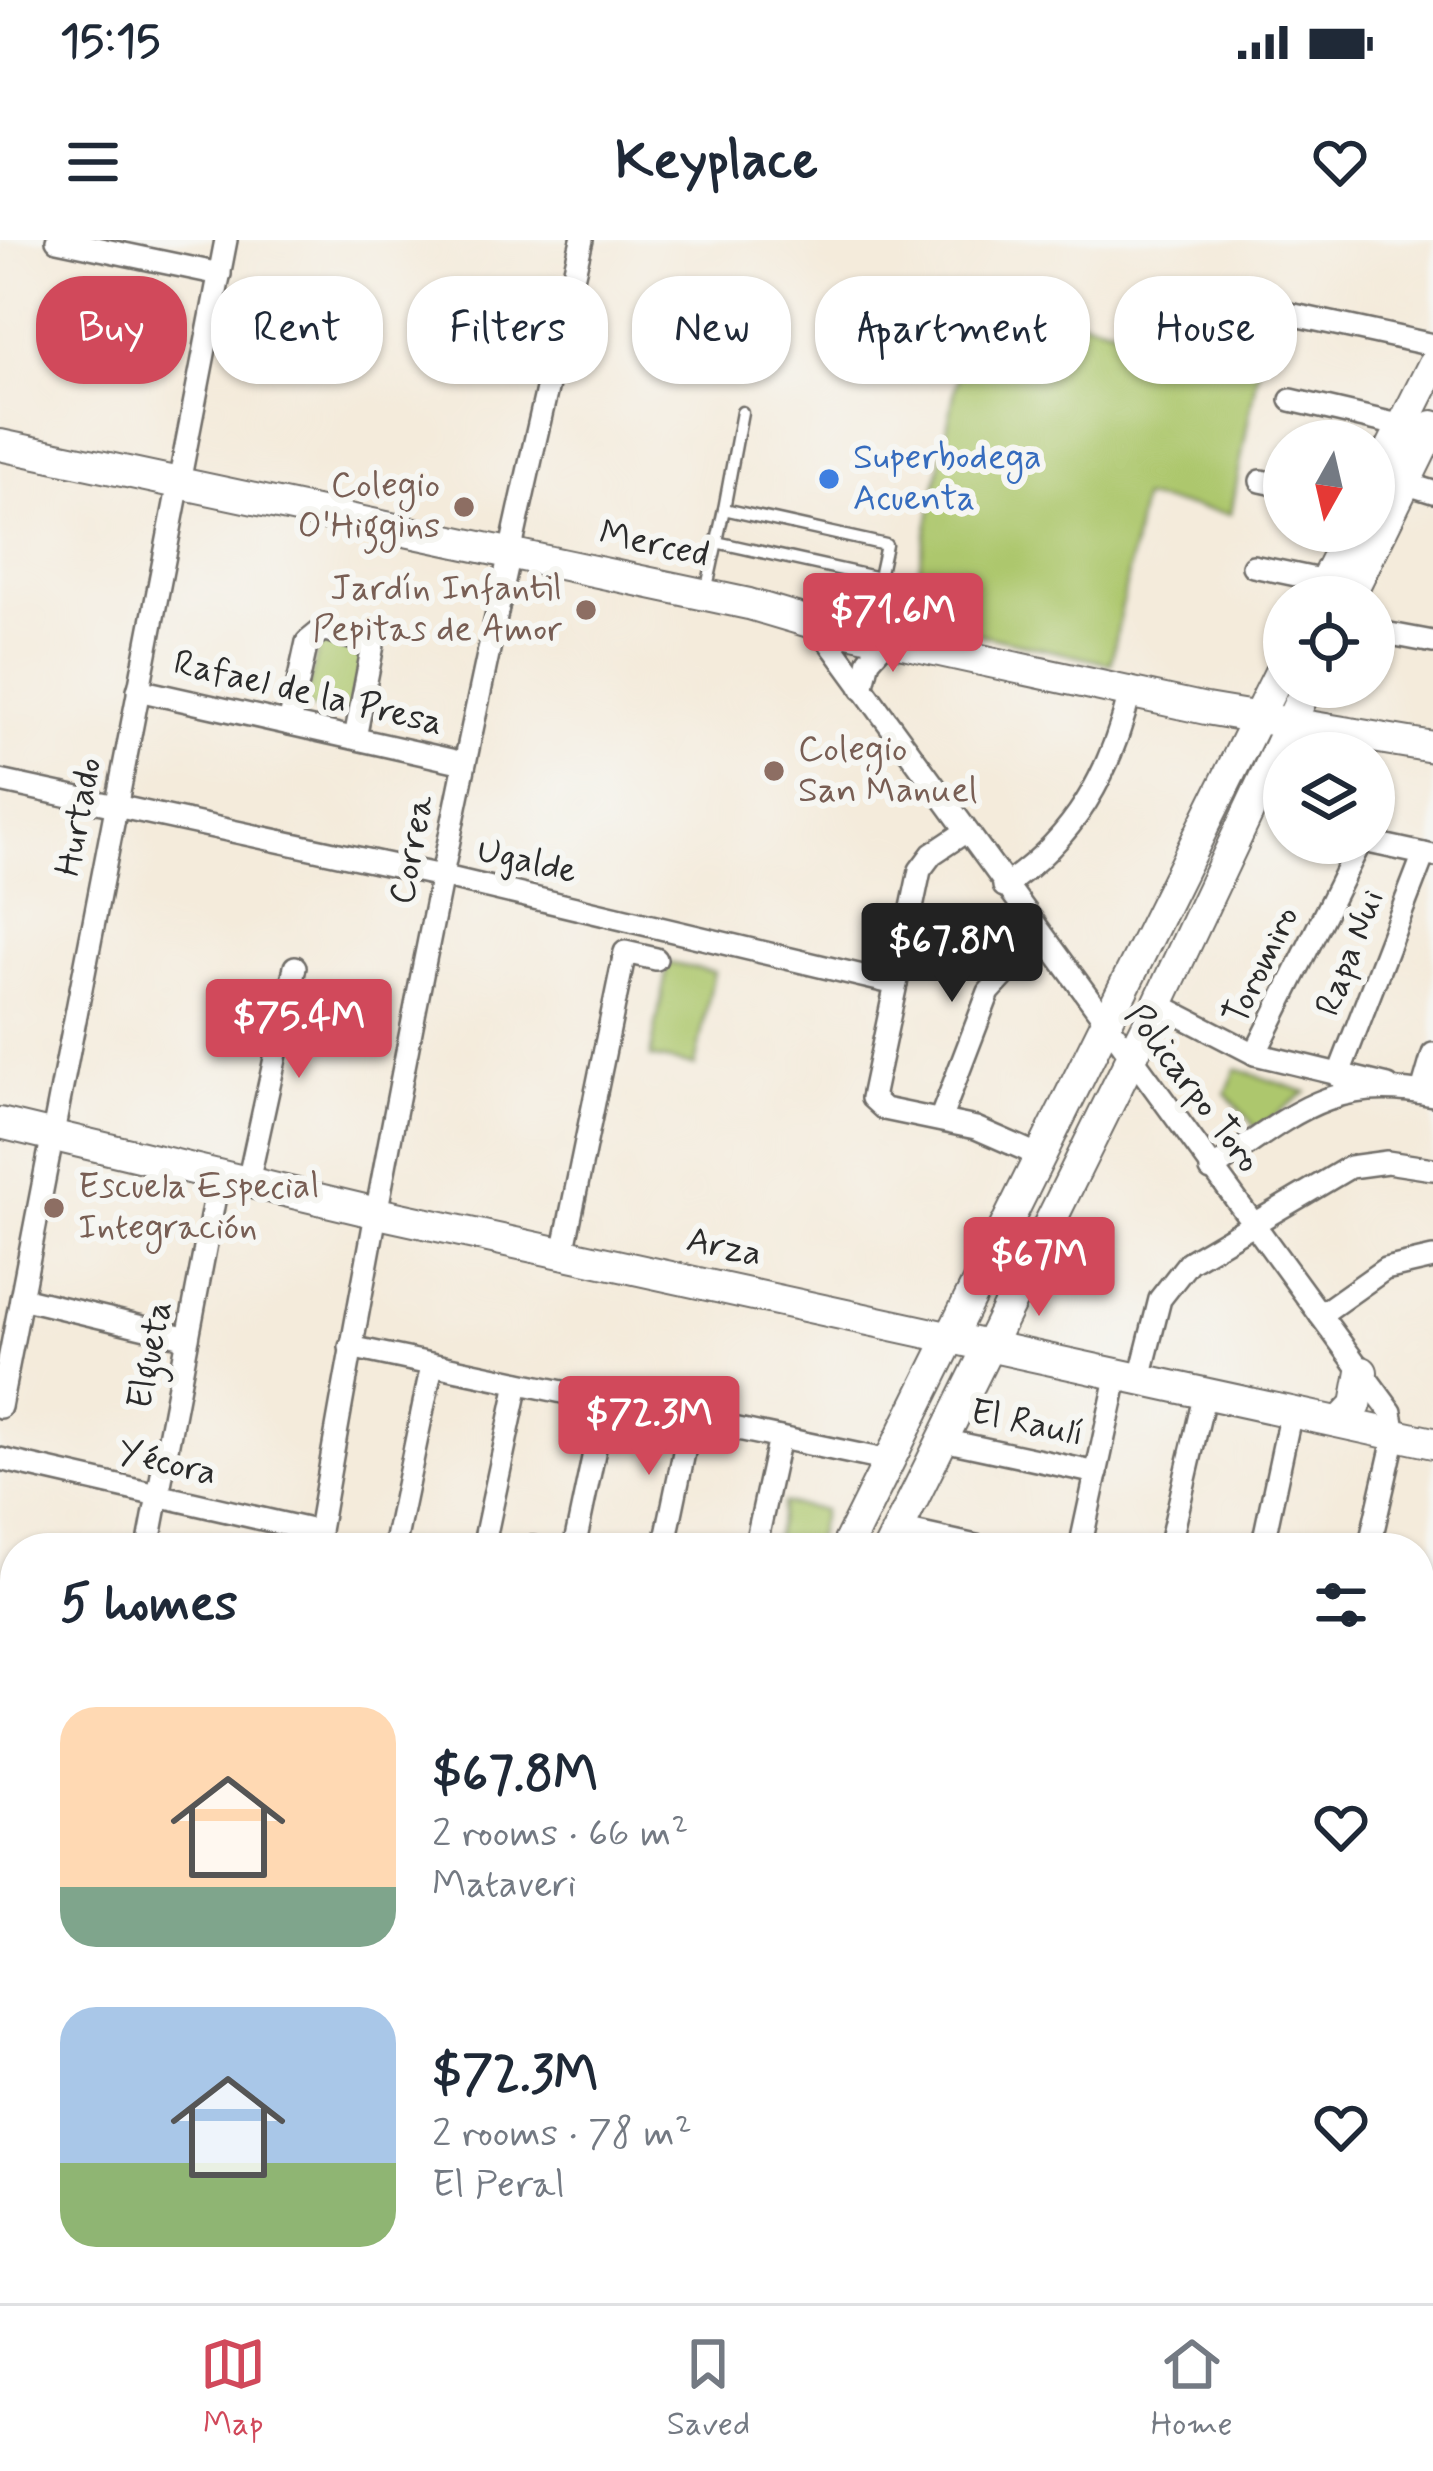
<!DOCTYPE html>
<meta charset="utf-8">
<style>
body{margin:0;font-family:Mynerve,sans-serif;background:#f2f2f3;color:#1f2937;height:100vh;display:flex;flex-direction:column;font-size:45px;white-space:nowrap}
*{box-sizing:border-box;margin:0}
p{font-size:39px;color:#747a83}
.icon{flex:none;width:66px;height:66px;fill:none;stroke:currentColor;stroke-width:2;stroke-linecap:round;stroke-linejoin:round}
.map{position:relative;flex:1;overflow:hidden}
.sheet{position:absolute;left:0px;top:1293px;width:1434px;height:771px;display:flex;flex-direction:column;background:#fff;border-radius:48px 48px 0 0;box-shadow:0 3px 9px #0004}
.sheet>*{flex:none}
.banner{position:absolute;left:36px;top:36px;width:1362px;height:108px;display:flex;gap:24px}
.needle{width:78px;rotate:188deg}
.fabs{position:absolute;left:1263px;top:180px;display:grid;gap:24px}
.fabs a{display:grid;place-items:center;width:132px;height:132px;border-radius:50%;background:#fff;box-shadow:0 3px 9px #0004;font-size:60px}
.price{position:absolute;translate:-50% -102px;padding:0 27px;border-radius:12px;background:#d1495b;color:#fff;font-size:39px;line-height:78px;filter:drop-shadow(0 3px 6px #0008)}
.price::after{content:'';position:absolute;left:50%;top:72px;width:36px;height:27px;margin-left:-18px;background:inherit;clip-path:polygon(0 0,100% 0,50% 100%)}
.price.active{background:#222;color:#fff}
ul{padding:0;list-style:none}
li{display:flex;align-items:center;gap:36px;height:300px;padding:0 60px}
li span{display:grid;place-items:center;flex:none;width:336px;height:240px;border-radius:36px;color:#555}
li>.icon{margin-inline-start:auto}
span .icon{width:144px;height:144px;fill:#fffc;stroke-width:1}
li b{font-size:51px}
h2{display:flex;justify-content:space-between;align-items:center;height:144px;padding:0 60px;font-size:51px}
.chip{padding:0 42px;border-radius:48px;background:#fff;box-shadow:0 3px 9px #0004;font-size:42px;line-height:108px}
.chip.active{background:#d1495b;color:#fff}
.status{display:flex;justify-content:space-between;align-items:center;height:84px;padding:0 60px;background:#fff;direction:ltr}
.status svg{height:33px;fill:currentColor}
header{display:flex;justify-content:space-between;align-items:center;height:156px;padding:0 60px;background:#fff;font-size:54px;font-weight:700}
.tab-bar{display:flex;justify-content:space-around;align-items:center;height:168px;border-top:3px solid #e0e1e3;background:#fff;font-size:33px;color:#747a83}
.tab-bar a{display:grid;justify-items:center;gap:6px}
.tab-bar .active{color:#d1495b}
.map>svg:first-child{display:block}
.green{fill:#adc76d;stroke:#6c794c;stroke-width:3}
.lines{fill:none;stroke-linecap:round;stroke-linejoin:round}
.lane-casing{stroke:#716e69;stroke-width:15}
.street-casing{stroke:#716e69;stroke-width:26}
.secondary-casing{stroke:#716e69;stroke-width:34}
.primary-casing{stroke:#716e69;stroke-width:38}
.lane{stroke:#fff;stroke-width:10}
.street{stroke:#fff;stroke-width:21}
.secondary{stroke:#fff;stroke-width:30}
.primary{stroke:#fff;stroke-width:33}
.rail-casing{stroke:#2b2b2b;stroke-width:9}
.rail{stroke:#f6f6f2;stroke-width:4.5;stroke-dasharray:14;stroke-linecap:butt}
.shop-dot{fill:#3f7fe0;stroke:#f6f6f2;stroke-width:4.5}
.education-dot{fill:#8d6e63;stroke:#f6f6f2;stroke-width:4.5}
.labels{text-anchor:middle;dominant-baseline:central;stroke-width:12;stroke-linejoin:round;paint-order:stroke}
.shop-label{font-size:36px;fill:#366cbe;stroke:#f6f6f2;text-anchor:start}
.education-label{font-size:36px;fill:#785e54;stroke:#f6f6f2;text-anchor:end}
.street-label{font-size:36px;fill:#2b2b2b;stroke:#f6f6f2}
</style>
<div class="status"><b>15:15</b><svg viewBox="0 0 49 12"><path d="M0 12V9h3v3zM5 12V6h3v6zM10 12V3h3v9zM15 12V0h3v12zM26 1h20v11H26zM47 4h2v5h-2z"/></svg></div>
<header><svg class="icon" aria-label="menu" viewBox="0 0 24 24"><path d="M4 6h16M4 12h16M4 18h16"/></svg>Keyplace<svg class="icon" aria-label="heart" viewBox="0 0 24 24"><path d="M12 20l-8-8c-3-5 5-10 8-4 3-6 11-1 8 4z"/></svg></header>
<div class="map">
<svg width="1433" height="2063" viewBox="0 0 1433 2063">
<rect width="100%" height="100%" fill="#f6f6f2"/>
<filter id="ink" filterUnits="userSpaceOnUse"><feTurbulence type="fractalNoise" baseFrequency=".00833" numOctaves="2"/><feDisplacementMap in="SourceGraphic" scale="24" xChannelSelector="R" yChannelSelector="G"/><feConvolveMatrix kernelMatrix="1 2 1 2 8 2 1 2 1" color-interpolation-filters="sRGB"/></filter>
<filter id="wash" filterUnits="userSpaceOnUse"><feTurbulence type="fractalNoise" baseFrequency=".004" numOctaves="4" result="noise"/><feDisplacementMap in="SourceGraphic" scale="48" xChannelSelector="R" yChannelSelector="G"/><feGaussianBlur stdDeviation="2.7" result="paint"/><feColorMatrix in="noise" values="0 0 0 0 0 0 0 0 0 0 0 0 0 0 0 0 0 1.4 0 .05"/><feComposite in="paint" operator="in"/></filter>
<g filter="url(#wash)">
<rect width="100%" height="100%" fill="#f4ebdb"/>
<g class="green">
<path d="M974,55L1259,122L1231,274L1142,258L1111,424L909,378Z"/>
<path d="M320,401L366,412L350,477L304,466Z"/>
<path d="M668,723L714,732L695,826L650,817Z"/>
<path d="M1236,829L1306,852L1257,889L1226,853Z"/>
<path d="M783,1263L823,1270L814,1308H773Z"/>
</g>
</g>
<g filter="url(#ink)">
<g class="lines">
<defs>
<g id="lane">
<path d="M724,269L742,172"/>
<path d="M716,302L879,338"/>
<path d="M706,352L724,269L886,305L867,392"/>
</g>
<g id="street">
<path d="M57,0L220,34"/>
<path d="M1285,73L1433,105"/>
<path d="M1291,160L1403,186"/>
<path d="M1261,241L1284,246"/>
<path d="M1404,243L1433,252"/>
<path d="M1253,326L1325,341"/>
<path d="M816,384L1391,1172L1395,1195L1369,1308"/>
<path d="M1374,391L1433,402"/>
<path d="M862,449L869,420L887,400"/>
<path d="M138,450L464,523"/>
<path d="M289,484L307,402L323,389L373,405L355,498"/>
<path d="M0,541L441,636L896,744"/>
<path d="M1255,552L1284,568"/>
<path d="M965,592L932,614L920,630L872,858L884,869L976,888L1040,916"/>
<path d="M1373,603L1433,616"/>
<path d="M1004,646C1075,598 1110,534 1130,453"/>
<path d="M1158,764L1255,814L1388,846"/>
<path d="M1255,814L1360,603"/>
<path d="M1338,836L1424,614"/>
<path d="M1422,852L1433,814"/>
<path d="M940,880L989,752L1040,697"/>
<path d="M1211,930C1290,877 1333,833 1433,855"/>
<path d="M248,942L295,727"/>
<path d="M563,1013L625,712L656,719"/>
<path d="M21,1058L188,1098"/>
<path d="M1320,1075L1385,1029L1433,1018"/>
<path d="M350,1107L889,1221"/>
<path d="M1140,1138L1160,1059L1189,1022L1350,927L1387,922L1433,929"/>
<path d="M0,1167L226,0"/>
<path d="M943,1200L1097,1233"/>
<path d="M0,1219L319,1292"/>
<path d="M899,1289L985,1308"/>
<path d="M533,1307L536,1308"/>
<path d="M148,1308L219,935"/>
<path d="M316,1308C392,869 478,433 582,0"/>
<path d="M394,1308L432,1125"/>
<path d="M483,1308L518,1143"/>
<path d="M574,1308L605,1161"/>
<path d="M664,1308L691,1179"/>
<path d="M755,1308L779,1198"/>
<path d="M1080,1308L1118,1133"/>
<path d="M1169,1308L1205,1153"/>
<path d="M1262,1308L1291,1172"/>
<path d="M0,1397L15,1400"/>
<path d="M1419,1486L1433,1489"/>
<path d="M1419,1595L1433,1599"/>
<path d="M1419,1678L1433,1681"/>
</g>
<g id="secondary">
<path d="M0,205L749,364L816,384L1206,469L1433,507"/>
<path d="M1374,243L1433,125"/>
<path d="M1317,357L1350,291"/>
<path d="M1349,357L1433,186"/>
<path d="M0,883L373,972L1433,1203"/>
<path d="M1340,1182L1356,1165L1362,1132"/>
<path d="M846,1308L1284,424"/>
<path d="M889,1308L1158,764L1307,447"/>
</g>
<g id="primary">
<path d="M0,1602L15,1606"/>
<path d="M0,1627L15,1631"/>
<path d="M1419,1991L1433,1994"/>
</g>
</defs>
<use href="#lane" class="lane-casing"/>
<use href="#street" class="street-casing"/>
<use href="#secondary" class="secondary-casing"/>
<use href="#primary" class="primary-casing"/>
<use href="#lane" class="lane"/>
<use href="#street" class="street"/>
<use href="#secondary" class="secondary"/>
<use href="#primary" class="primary"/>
<defs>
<g id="rail">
<path d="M0,1845L15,1848"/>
<path d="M879,2049L934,2063"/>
</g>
</defs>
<use href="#rail" class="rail-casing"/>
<use href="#rail" class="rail"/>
</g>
</g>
<circle class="shop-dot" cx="829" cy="239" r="12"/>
<g class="education-dot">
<circle cx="464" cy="267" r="12"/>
<circle cx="586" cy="370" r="12"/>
<circle cx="774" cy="531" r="12"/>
<circle cx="54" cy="968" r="12"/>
</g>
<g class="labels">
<g class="shop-label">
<text x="853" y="218">Superbodega<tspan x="853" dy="41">Acuenta</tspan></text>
</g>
<g class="education-label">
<text x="440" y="246">Colegio<tspan x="440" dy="41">O'Higgins</tspan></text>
<text x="562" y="349">Jardín Infantil<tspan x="562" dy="41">Pepitas de Amor</tspan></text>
<text x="798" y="510" text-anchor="start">Colegio<tspan x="798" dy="41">San Manuel</tspan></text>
<text x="78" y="947" text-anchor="start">Escuela Especial<tspan x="78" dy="41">Integración</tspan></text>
</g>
<g class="street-label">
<text transform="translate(654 305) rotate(12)">Merced</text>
<text transform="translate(308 454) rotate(13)">Rafael de la Presa</text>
<text transform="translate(80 577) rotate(-79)">Hurtado</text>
<text transform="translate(413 610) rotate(-79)">Correa</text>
<text transform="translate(527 622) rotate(13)">Ugalde</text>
<text transform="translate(1351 713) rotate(-69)">Rapa Nui</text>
<text transform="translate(1262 726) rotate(-64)">Toromiro</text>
<text transform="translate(1192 849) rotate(53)">Policarpo Toro</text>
<text transform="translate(724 1008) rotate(12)">Arza</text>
<text transform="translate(151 1115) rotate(-79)">Elgueta</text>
<text transform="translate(1027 1184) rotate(12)">El Raulí</text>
<text transform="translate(167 1224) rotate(13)">Yécora</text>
</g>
</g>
</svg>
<div class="fabs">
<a><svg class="needle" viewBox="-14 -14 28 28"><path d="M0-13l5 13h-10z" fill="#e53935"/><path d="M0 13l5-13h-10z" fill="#747a83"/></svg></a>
<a><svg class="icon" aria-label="locate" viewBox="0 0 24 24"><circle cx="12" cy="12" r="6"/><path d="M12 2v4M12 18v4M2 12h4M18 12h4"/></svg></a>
<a><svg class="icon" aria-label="layers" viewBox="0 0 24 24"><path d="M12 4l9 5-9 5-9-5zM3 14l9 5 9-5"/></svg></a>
</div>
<b class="price" style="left:893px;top:435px">$71.6M</b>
<b class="price active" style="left:952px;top:765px">$67.8M</b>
<b class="price" style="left:299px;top:841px">$75.4M</b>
<b class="price" style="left:1039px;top:1079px">$67M</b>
<b class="price" style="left:649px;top:1238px">$72.3M</b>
<div class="banner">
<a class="chip active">Buy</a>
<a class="chip">Rent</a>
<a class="chip">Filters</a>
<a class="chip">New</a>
<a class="chip">Apartment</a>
<a class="chip">House</a>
</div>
<section class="sheet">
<h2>5 homes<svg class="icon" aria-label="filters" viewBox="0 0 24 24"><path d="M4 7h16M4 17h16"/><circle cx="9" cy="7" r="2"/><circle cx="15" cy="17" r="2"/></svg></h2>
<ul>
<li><span style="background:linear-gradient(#ffd9b3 75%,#7fa58c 0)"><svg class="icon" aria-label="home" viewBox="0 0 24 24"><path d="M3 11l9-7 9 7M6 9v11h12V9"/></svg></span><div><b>$67.8M</b><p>2 rooms · 66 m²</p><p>Mataveri</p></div><svg class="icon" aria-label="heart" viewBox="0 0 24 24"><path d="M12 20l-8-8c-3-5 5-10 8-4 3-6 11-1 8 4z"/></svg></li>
<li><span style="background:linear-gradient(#a9c7e8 65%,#8fb573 0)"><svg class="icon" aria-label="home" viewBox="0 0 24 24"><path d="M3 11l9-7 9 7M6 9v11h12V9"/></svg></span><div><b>$72.3M</b><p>2 rooms · 78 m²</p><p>El Peral</p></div><svg class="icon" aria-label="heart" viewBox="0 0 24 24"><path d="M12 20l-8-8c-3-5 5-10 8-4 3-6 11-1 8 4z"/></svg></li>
</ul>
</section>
</div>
<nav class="tab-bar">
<a class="active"><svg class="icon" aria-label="map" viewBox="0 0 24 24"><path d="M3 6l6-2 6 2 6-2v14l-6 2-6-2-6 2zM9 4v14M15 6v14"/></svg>Map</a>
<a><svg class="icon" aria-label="saved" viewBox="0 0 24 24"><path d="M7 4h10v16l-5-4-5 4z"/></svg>Saved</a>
<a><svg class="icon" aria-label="home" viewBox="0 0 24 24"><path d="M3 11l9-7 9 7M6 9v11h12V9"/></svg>Home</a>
</nav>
